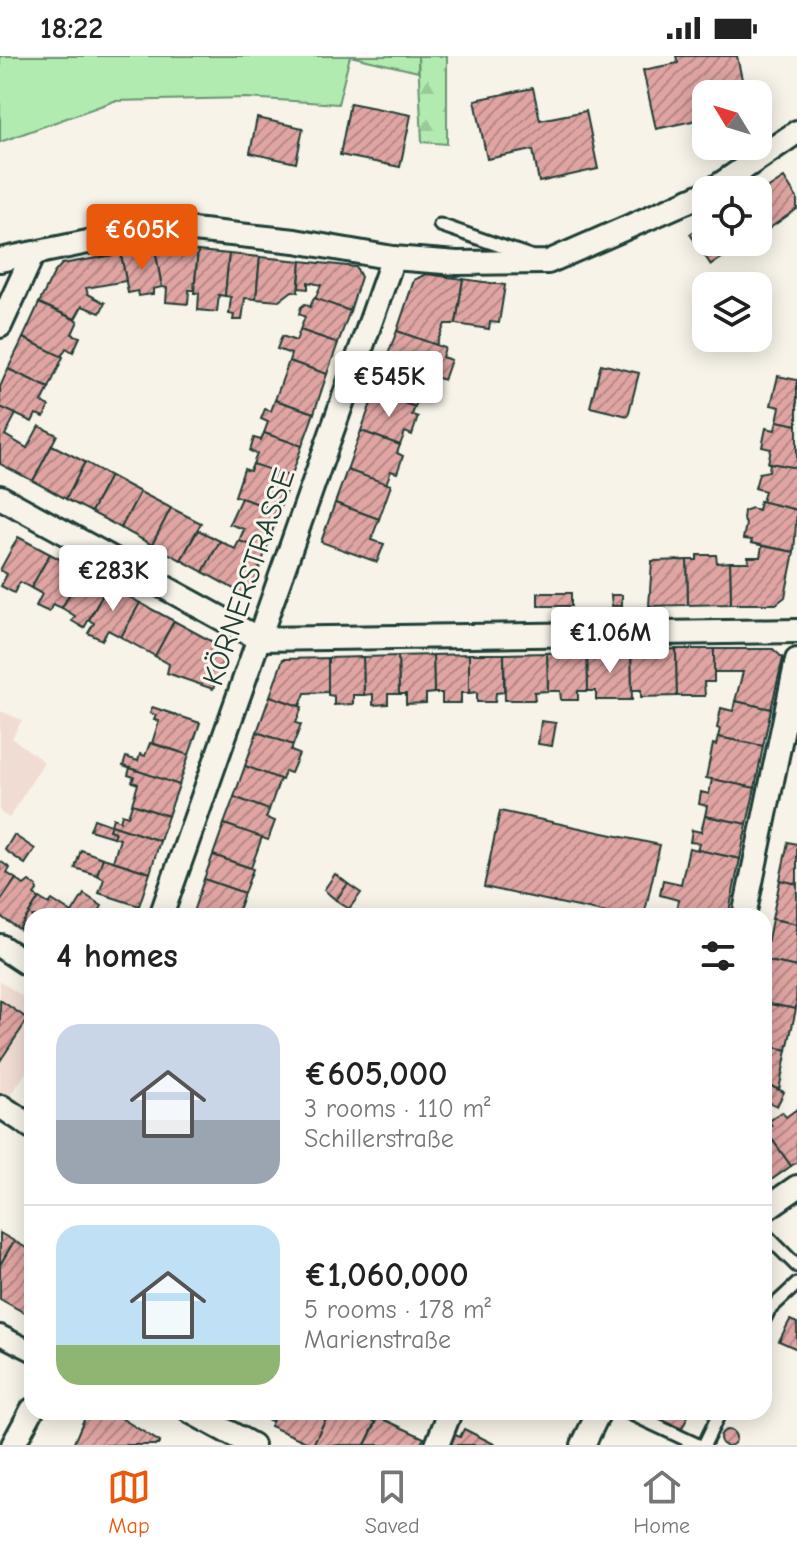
<!DOCTYPE html>
<meta charset="utf-8">
<style>
body{margin:0;font-family:"Comic Neue",sans-serif;background:#f6f6f6;color:#222;height:100vh;display:flex;flex-direction:column;font-size:30px;white-space:nowrap}
*{box-sizing:border-box;margin:0}
p{font-size:26px;color:#767676}
.icon{flex:none;width:44px;height:44px;fill:none;stroke:currentColor;stroke-width:2;stroke-linecap:round;stroke-linejoin:round}
.map{position:relative;flex:1;overflow:hidden}
.details{position:absolute;left:24px;top:852px;width:748px;height:512px;display:flex;flex-direction:column;background:#fff;border-radius:24px;box-shadow:0 4px 20px #0003}
.details>*{flex:none}
.needle{width:52px;rotate:308deg}
.controls{position:absolute;left:692px;top:24px;display:grid;gap:16px}
.controls a{display:grid;place-items:center;width:80px;height:80px;border-radius:16px;background:#fff;box-shadow:0 4px 20px #0003;font-size:40px}
.price{position:absolute;translate:-50% -68px;padding:0 18px;border-radius:8px;background:#fff;color:#222;font-size:26px;line-height:52px;filter:drop-shadow(0 2px 4px #0008)}
.price::after{content:'';position:absolute;left:50%;top:48px;width:24px;height:18px;margin-left:-12px;background:inherit;clip-path:polygon(0 0,100% 0,50% 100%)}
.price.selected{background:#ea580c;color:#fff}
ul{padding:0;list-style:none}
li{display:flex;align-items:center;gap:24px;height:200px;padding:0 32px}
li+li{border-top:2px solid #e0e0e0}
li span{display:grid;place-items:center;flex:none;width:224px;height:160px;border-radius:24px;color:#555}
li>.icon{margin-inline-start:auto}
span .icon{width:96px;height:96px;fill:#fffc;stroke-width:1}
li b{font-size:34px}
h2{display:flex;justify-content:space-between;align-items:center;height:96px;padding:0 32px;font-size:34px}
.status{display:flex;justify-content:space-between;align-items:center;height:56px;padding:0 40px;background:#fff;direction:ltr}
.status svg{height:22px;fill:currentColor}
.tabs{display:flex;justify-content:space-around;align-items:center;height:112px;border-top:2px solid #e0e0e0;background:#fff;font-size:22px;color:#767676}
.tabs a{display:grid;justify-items:center;gap:4px}
.tabs .selected{color:#ea580c}
.map>svg:first-child{display:block}
.built{fill:#f0dcd3}
.green{fill:#b1ebb0;stroke:#689472;stroke-width:2}
.forest{fill:url(#forest-firs);stroke:#689472;stroke-width:2}
.building{fill:url(#building-hatch);stroke:#1f3d34;stroke-width:2}
.lines{fill:none;stroke-linecap:round;stroke-linejoin:round}
.service-casing{stroke:#1f3d34;stroke-width:17}
.pedestrian-casing{stroke:#1f3d34;stroke-width:24}
.minor-casing{stroke:#1f3d34;stroke-width:28}
.service{stroke:#f7f3e8;stroke-width:11}
.pedestrian{stroke:#f7f3e8;stroke-width:18}
.minor{stroke:#f7f3e8;stroke-width:22}
.labels{text-anchor:middle;dominant-baseline:central;stroke-width:6;stroke-linejoin:round;paint-order:stroke}
.street-label{font-size:30px;fill:#1f3d34;stroke:#f7f3e8}
</style>
<div class="status"><b>18:22</b><svg viewBox="0 0 49 12"><path d="M0 12V9h3v3zM5 12V6h3v6zM10 12V3h3v9zM15 12V0h3v12zM26 1h20v11H26zM47 4h2v5h-2z"/></svg></div>
<div class="map">
<svg width="797" height="1389" viewBox="0 0 797 1389">
<defs>
<pattern id="forest-firs" width="22" height="20" patternUnits="userSpaceOnUse" patternTransform="scale(2)"><rect width="22" height="20" fill="#b1ebb0"/><path d="M5 1l3.5 6h-7zM16 11l3.5 6h-7z" fill="#98ca98"/></pattern>
<pattern id="building-hatch" width="6" height="6" patternUnits="userSpaceOnUse" patternTransform="scale(2)"><rect width="6" height="6" fill="#e0a5a3"/><path d="M-1 1l2-2M0 6l6-6M5 7l2-2" fill="none" stroke="#b58886"/></pattern>
</defs>
<rect width="100%" height="100%" fill="#f7f3e8"/>
<filter id="ink" filterUnits="userSpaceOnUse"><feTurbulence type="fractalNoise" baseFrequency=".0125" numOctaves="2"/><feDisplacementMap in="SourceGraphic" scale="16" xChannelSelector="R" yChannelSelector="G"/><feConvolveMatrix kernelMatrix="1 2 1 2 8 2 1 2 1" color-interpolation-filters="sRGB"/></filter>
<g filter="url(#ink)">
<g class="built">
<path d="M0,655L22,664L12,682L44,706L9,762L0,756Z"/>
<path d="M0,925L32,947V1008L0,1054Z"/>
</g>
<path class="green" d="M0,0H418V16L350,0L338,48L247,42L114,45L0,86Z"/>
<path class="forest" d="M418,0H447V88L422,86Z"/>
<g class="building">
<path d="M676,0H737L743,28L706,38V62L656,73L643,14L678,7Z"/>
<path d="M533,32L540,64L586,55L598,113L539,126L533,94L487,103L475,44Z"/>
<path d="M350,47L411,59L400,111L340,99Z"/>
<path d="M257,62L303,72L296,107L250,97Z"/>
<path d="M784,122L797,142V153L764,176L758,167V153L764,149L758,139Z"/>
<path d="M706,167V186L743,188L711,209L690,178Z"/>
<path d="M155,192L162,231L153,233V238L139,240L138,235L128,237L121,198Z"/>
<path d="M155,192L198,195L194,234H189L188,248L166,246L167,232L162,231Z"/>
<path d="M198,195L229,198L225,240L219,239L217,256L198,254L199,237H194Z"/>
<path d="M121,198L126,225L86,232L88,238L105,247L100,257L82,250L75,263L39,247L54,217L62,208Z"/>
<path d="M229,198L260,201L256,243L245,242L242,264H233L234,259L229,258L231,241L225,240Z"/>
<path d="M260,201L301,205L298,236L292,235L279,245L256,243Z"/>
<path d="M301,205L356,211L361,221L350,255L315,243L321,229L308,226V233L299,232Z"/>
<path d="M426,218L463,223L456,268H445L436,289L397,275L414,224Z"/>
<path d="M463,223L505,229L499,267L490,266L489,273L456,268Z"/>
<path d="M314,242L350,255L338,287L300,274L305,261L299,258L301,251L305,248L310,251Z"/>
<path d="M39,247L78,265L72,278L80,281L73,296L66,292L61,301L23,282Z"/>
<path d="M300,274L338,287L327,318L289,305L291,298L277,293L282,280L296,285Z"/>
<path d="M397,275L445,292L442,301L451,304L444,324L386,303Z"/>
<path d="M23,282L63,301L49,332L8,313Z"/>
<path d="M386,303L427,318L415,351L375,336Z"/>
<path d="M289,305L327,318L314,357L275,344Z"/>
<path d="M601,308L639,317L628,360L590,351Z"/>
<path d="M8,313L49,332L42,346L49,350L44,361L36,358L32,366L0,351V331Z"/>
<path d="M778,320L797,324V369L777,365L780,351L771,349Z"/>
<path d="M375,336L415,351L412,359L418,361L412,379L405,376L400,389L361,375Z"/>
<path d="M275,344L314,357L302,390L264,377L268,366L261,363L265,353L271,355Z"/>
<path d="M0,351L16,358L5,379L27,392L39,370L57,379L33,425L0,408Z"/>
<path d="M777,365L797,369V412L768,407L771,393L762,391L766,372L775,374Z"/>
<path d="M361,375L400,389L397,397L403,400L397,417L391,415L386,428L347,414Z"/>
<path d="M264,377L302,390L291,421L253,408L257,398L250,395L254,382L261,384Z"/>
<path d="M52,389L85,406L66,443L33,425Z"/>
<path d="M85,406L110,420L91,456L66,443Z"/>
<path d="M770,407L797,412V454L762,446L765,435L755,432L759,417L769,415Z"/>
<path d="M253,408L291,421L279,455L235,440L244,413L250,415Z"/>
<path d="M347,414L391,429L379,463L335,447Z"/>
<path d="M110,420L140,436L121,472L91,456Z"/>
<path d="M140,436L171,452L152,489L121,472Z"/>
<path d="M241,442L279,455L266,494L239,485L244,473L229,468Z"/>
<path d="M760,445L797,454L794,496L751,487L752,484L743,483L746,468L743,463L744,455L752,452L758,454Z"/>
<path d="M335,447L379,463L371,484L384,488L377,506L321,486Z"/>
<path d="M171,452L201,467L181,504L152,489Z"/>
<path d="M198,474L220,485L203,516L181,504Z"/>
<path d="M18,481L50,498L31,532L20,526L14,537L1,530L7,518L0,514Z"/>
<path d="M220,485L235,493L239,485L266,494L252,533L241,537L203,516Z"/>
<path d="M762,490L794,496L785,541L776,548H731L730,506H749L748,501H760Z"/>
<path d="M50,498L82,515L62,552L53,548L49,556L36,550L42,538L31,532Z"/>
<path d="M697,499H716L717,507L730,506L731,548L688,549L687,504H697Z"/>
<path d="M687,504L688,549L649,550L652,505Z"/>
<path d="M82,515L108,529L84,572L72,565L75,560L62,552Z"/>
<path d="M108,529L140,547L121,581L108,574L102,584L88,577L94,567L89,564Z"/>
<rect x="538" y="537" width="33" height="13"/>
<path d="M611,539H622V550H612Z"/>
<path d="M140,547L174,565L155,600L121,581Z"/>
<path d="M174,565L222,591L225,601L213,633L167,617L169,608L155,600Z"/>
<path d="M676,593L677,640L641,641V634H632L631,595Z"/>
<path d="M676,593H714V626H704L705,640H677Z"/>
<path d="M714,593H773L783,602L771,653L735,645L743,616H714Z"/>
<path d="M587,595H631L632,644H596V635H588Z"/>
<path d="M587,595L588,635H578V644H561L560,635H548L547,597Z"/>
<path d="M547,597L548,635L534,636L535,644H505L504,598Z"/>
<path d="M469,598V637H461V647H442V637H434L433,599Z"/>
<path d="M469,598H504V636L496,637L495,646H477V636L469,637Z"/>
<path d="M433,599L434,637L426,638V647L406,648V638H399L398,600Z"/>
<path d="M398,600L399,638H388V648L373,649V638L364,639L363,601Z"/>
<path d="M363,601L364,639H353V648L334,649V640L328,639V602Z"/>
<path d="M328,602V636L305,637L300,650L270,640L283,603Z"/>
<path d="M270,640L302,651L296,667L301,669L293,689L257,676Z"/>
<path d="M735,645L771,653L763,690L718,681L720,673L717,672L721,652L733,655Z"/>
<path d="M152,651L200,667L189,699L152,687L159,665L154,664L156,659L150,657Z"/>
<path d="M541,665L556,667L552,690L538,688Z"/>
<path d="M257,676L293,689L291,695L299,698L291,717L285,715L282,724L245,710Z"/>
<path d="M718,681L763,690L755,732L706,722L713,688L716,689Z"/>
<path d="M150,687L189,699L179,729L123,710L126,701L138,705L140,698L145,700Z"/>
<path d="M245,710L280,723L269,754L234,741Z"/>
<path d="M130,712L179,729L168,760L132,748L138,728L132,726L134,721L128,719Z"/>
<path d="M712,723L755,732L747,768L705,760L707,750L699,748L701,736L709,738Z"/>
<path d="M234,741L269,754L266,762L275,765L268,784L224,768Z"/>
<path d="M132,748L168,760L160,785L111,769L113,762L120,765L122,758L128,760Z"/>
<path d="M500,755L660,789L644,860H621L484,831Z"/>
<path d="M705,760L747,768L740,803L697,794L699,787L690,786L692,774L701,776Z"/>
<path d="M94,763L111,769L109,774L115,776L113,781L90,774Z"/>
<path d="M224,768L262,781L251,812L213,799Z"/>
<path d="M111,769L160,785L150,817L113,805L120,783L113,781L115,776L109,774Z"/>
<path d="M14,779L35,793L25,808L5,794Z"/>
<path d="M788,786L797,788V828L780,824Z"/>
<path d="M689,792L740,803L728,860H675L678,844L660,839L663,824L681,828Z"/>
<path d="M81,794L103,802L97,819L75,812Z"/>
<path d="M213,799L253,813L244,837L204,823Z"/>
<path d="M103,802L150,817L139,850L99,837L104,823L97,819Z"/>
<path d="M0,805L10,812L7,817L16,823L0,846Z"/>
<path d="M335,818L348,828L336,844L324,834Z"/>
<path d="M16,823L24,829L29,825L36,830L37,835L34,839L39,842L19,873L0,860V846Z"/>
<path d="M204,823L244,837L236,860H205L193,856Z"/>
<path d="M780,824L797,828V868L772,863Z"/>
<path d="M348,828L361,837L349,853L336,844Z"/>
<path d="M84,838L102,850L96,860H72V857Z"/>
<path d="M39,842L49,848L52,844L72,857L70,860H32V881L19,873Z"/>
<path d="M772,863L797,868V911L764,904Z"/>
<path d="M764,904L797,911L796,953L764,947Z"/>
<path d="M0,944L28,963L0,1005Z"/>
<path d="M764,947L796,953L787,994L764,989Z"/>
<path d="M764,989L787,994L779,1034L764,1027Z"/>
<path d="M764,1027L784,1036L777,1050L764,1044Z"/>
<path d="M797,1053V1106L791,1110L766,1075L772,1070L769,1065L782,1056L786,1061Z"/>
<path d="M766,1075L791,1110L767,1127L764,1124Z"/>
<path d="M0,1177L14,1185L0,1209Z"/>
<path d="M14,1185L32,1195V1261L0,1243V1209Z"/>
<path d="M790,1264L797,1267V1293L779,1285Z"/>
<path d="M87,1356H111L160,1386L158,1389H73Z"/>
<path d="M252,1356H277L273,1366Z"/>
<path d="M277,1356H329L313,1389L270,1370Z"/>
<path d="M329,1356H356L376,1366L365,1389H313Z"/>
<path d="M644,1356H690L682,1373Z"/>
<path d="M379,1361L424,1382L420,1389H365Z"/>
<path d="M464,1373L496,1389H447L453,1378L460,1381Z"/>
<circle cx="728" cy="1382" r="8"/>
</g>
<g class="lines">
<defs>
<g id="service">
<path d="M440,169L530,200"/>
<path d="M764,1177L797,1210"/>
<path d="M764,1264L769,1254L797,1228"/>
<path d="M627,1356L698,1389"/>
<path d="M704,1389L720,1356"/>
</g>
<path id="pedestrian" d="M0,1279L32,1295"/>
<g id="minor">
<path d="M712,134L797,76"/>
<path d="M0,204L151,173H184L295,185L393,202L457,207L548,206L706,137"/>
<path d="M0,270L33,198"/>
<path d="M0,441L259,583L797,575"/>
<path d="M161,860L393,202"/>
<path d="M744,860L797,604"/>
<path d="M0,890L32,911"/>
<path d="M2,1051L32,1071"/>
<path d="M764,1154L797,1131"/>
<path d="M191,1356L252,1389"/>
<path d="M13,1389L32,1354"/>
<path d="M437,1389L450,1356"/>
<path d="M583,1389L599,1356"/>
</g>
</defs>
<use href="#service" class="service-casing"/>
<use href="#pedestrian" class="pedestrian-casing"/>
<use href="#minor" class="minor-casing"/>
<use href="#service" class="service"/>
<use href="#pedestrian" class="pedestrian"/>
<use href="#minor" class="minor"/>
</g>
</g>
<g class="labels">
<g class="street-label">
<text transform="translate(249 521) rotate(-71)">KÖRNERSTRASSE</text>
</g>
</g>
</svg>
<div class="controls">
<a><svg class="needle" viewBox="-14 -14 28 28"><path d="M0-13l5 13h-10z" fill="#e53935"/><path d="M0 13l5-13h-10z" fill="#767676"/></svg></a>
<a><svg class="icon" aria-label="locate" viewBox="0 0 24 24"><circle cx="12" cy="12" r="6"/><path d="M12 2v4M12 18v4M2 12h4M18 12h4"/></svg></a>
<a><svg class="icon" aria-label="layers" viewBox="0 0 24 24"><path d="M12 4l9 5-9 5-9-5zM3 14l9 5 9-5"/></svg></a>
</div>
<b class="price selected" style="left:142px;top:216px">€605K</b>
<b class="price" style="left:389px;top:363px">€545K</b>
<b class="price" style="left:113px;top:557px">€283K</b>
<b class="price" style="left:610px;top:619px">€1.06M</b>
<section class="details">
<h2>4 homes<svg class="icon" aria-label="filters" viewBox="0 0 24 24"><path d="M4 7h16M4 17h16"/><circle cx="9" cy="7" r="2"/><circle cx="15" cy="17" r="2"/></svg></h2>
<ul>
<li><span style="background:linear-gradient(#c9d6e8 60%,#9aa5b1 0)"><svg class="icon" aria-label="home" viewBox="0 0 24 24"><path d="M3 11l9-7 9 7M6 9v11h12V9"/></svg></span><div><b>€605,000</b><p>3 rooms · 110 m²</p><p>Schillerstraße</p></div></li>
<li><span style="background:linear-gradient(#bfe0f5 75%,#8fb573 0)"><svg class="icon" aria-label="home" viewBox="0 0 24 24"><path d="M3 11l9-7 9 7M6 9v11h12V9"/></svg></span><div><b>€1,060,000</b><p>5 rooms · 178 m²</p><p>Marienstraße</p></div></li>
</ul>
</section>
</div>
<nav class="tabs">
<a class="selected"><svg class="icon" aria-label="map" viewBox="0 0 24 24"><path d="M3 6l6-2 6 2 6-2v14l-6 2-6-2-6 2zM9 4v14M15 6v14"/></svg>Map</a>
<a><svg class="icon" aria-label="saved" viewBox="0 0 24 24"><path d="M7 4h10v16l-5-4-5 4z"/></svg>Saved</a>
<a><svg class="icon" aria-label="home" viewBox="0 0 24 24"><path d="M3 11l9-7 9 7M6 9v11h12V9"/></svg>Home</a>
</nav>
